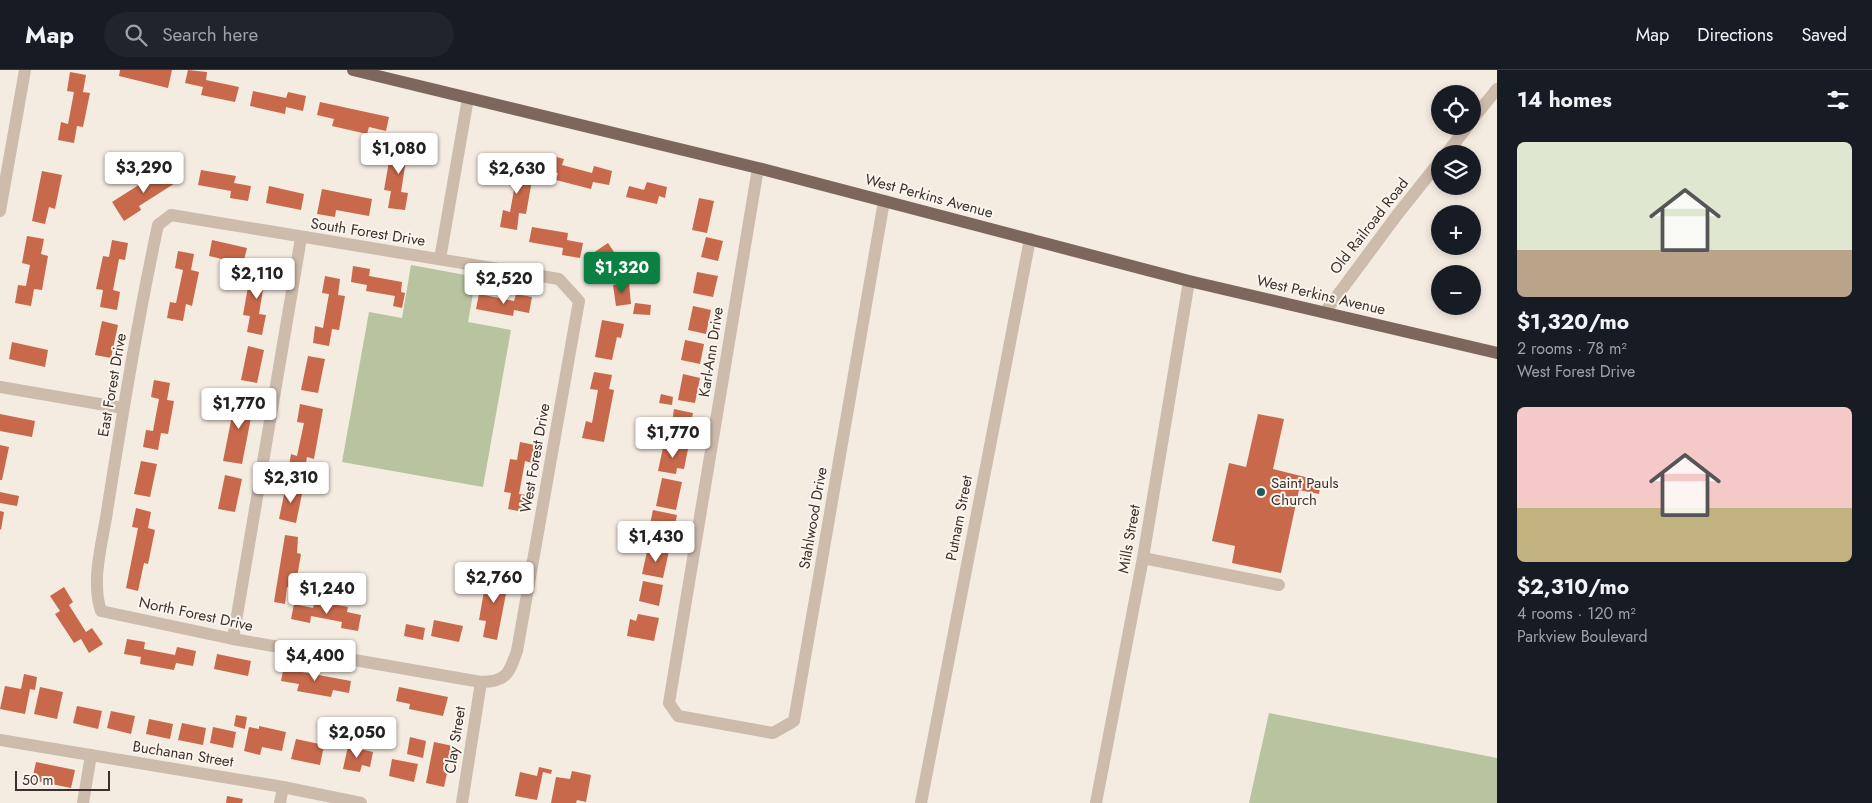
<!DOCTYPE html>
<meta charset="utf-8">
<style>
body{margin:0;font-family:Jost,sans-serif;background:#20242c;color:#f1f3f6;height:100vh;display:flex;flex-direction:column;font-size:19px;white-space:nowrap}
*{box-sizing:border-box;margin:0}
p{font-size:16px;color:#9ea1a6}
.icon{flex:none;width:28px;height:28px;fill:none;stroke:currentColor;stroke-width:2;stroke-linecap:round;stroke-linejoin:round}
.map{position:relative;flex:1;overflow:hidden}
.panel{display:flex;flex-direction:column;background:#171b24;width:375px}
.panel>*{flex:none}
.controls{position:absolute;left:1431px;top:15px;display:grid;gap:10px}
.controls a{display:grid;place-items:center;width:50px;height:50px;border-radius:50%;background:#171b24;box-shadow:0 2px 8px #0003;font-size:25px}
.scale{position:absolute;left:15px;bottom:12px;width:95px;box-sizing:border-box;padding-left:5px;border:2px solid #3b302b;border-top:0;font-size:14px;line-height:18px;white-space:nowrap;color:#3b302b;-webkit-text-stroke:4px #fbf5ee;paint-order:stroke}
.price{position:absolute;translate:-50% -42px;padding:0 11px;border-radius:5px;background:#fff;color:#222;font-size:16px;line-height:32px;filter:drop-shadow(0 1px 2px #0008)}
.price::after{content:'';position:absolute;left:50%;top:30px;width:15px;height:11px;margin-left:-8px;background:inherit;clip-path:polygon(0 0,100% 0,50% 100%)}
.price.selected{background:#0b8043;color:#fff}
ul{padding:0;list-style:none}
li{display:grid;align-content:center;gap:10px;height:265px;padding:0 20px}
li span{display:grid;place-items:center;height:155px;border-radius:8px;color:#555}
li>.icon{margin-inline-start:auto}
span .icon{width:90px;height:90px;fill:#fffc;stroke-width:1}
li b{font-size:21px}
h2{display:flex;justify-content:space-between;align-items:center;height:60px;padding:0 20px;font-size:21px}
header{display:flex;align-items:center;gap:30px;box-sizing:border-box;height:70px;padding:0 25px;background:#171b24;border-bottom:1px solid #363941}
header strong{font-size:24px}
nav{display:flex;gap:28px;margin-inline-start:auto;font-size:18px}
.search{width:350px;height:45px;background:#20242c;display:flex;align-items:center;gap:12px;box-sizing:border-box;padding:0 18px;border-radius:28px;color:#9ea1a6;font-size:19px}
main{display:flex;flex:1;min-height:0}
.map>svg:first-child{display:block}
.green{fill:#b8c4a0}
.building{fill:#c8694b}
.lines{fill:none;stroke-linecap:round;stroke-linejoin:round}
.minor{stroke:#cdbbac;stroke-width:12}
.major{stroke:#7d675c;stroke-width:12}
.poi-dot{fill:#1f5a5e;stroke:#fbf5ee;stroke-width:2}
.labels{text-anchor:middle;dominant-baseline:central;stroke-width:4;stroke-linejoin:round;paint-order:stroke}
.street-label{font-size:15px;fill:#3b302b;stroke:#fbf5ee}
.poi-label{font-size:15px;fill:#3b302b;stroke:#fbf5ee;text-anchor:start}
</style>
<header>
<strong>Map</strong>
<div class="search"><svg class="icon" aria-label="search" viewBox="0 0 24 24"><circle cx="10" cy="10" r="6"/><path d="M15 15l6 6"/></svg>Search here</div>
<nav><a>Map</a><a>Directions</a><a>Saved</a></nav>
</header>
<main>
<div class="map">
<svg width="1497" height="733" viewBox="0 0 1497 733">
<rect width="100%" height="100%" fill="#f4ebe1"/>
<g class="green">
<path d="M411,195L476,207L468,252L511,260L483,417L342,392L369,242L402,248Z"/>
<path d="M1269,643L1497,688V733H1249Z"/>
</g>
<g class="building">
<path d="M120,0H172L168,18L119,6Z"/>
<path d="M188,0L207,2L206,10L239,17L235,32L201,25L203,17L185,13Z"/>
<path d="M70,2L86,5L83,22L90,23L83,57L77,56L74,73L58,70L61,52L68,54L74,22L67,21Z"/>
<path d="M253,21L286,28L288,22L306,26L303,41L286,37L285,44L250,36Z"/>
<path d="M320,32L389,47L386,61L369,57L367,64L332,56L334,49L317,45Z"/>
<path d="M400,70L416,73L412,91L406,90L401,122L408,123L405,140L388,138L391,121L384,120L390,86L397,87Z"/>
<path d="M549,85L564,89L562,95L592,103L594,96L612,101L609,115L593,112L591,119L556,110L558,103L546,100Z"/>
<path d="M511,90L528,93L525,109L532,110L526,144L519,143L517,160L500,157L503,140L510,142L516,109L508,107Z"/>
<path d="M174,99L180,110L139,136L141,140L124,151L112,132L156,104L159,108Z"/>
<path d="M201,100L236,106L234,113L251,116L248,131L230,128L231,121L198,115Z"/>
<path d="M42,101L62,105L55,139L49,137L45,154L32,151Z"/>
<path d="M647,112L667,117L665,128L659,126L657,134L626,127L629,116L644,120Z"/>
<path d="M269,116L304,124L301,140L266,133Z"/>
<path d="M322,119L372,129L369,146L336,140L335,147L317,144Z"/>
<path d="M699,128L714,131L707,163L692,160Z"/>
<path d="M532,157L568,163L567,170L583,173L580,188L562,185L563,178L529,172Z"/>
<path d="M27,166L44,169L41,184L48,186L42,220L34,219L31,236L15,233L18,215L26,216L30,195L22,193Z"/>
<path d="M706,167L723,171L718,191L701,187Z"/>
<path d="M112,170L128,173L125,190L119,189L113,220L120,222L117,240L100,237L103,220L96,219L103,186L109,187Z"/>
<path d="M212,170L247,178L243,194L209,186Z"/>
<path d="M608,173L624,197L608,207L593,183Z"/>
<path d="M178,181L194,184L191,200L199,202L192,236L186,234L183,251L167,248L170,232L176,233L183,200L175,198Z"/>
<path d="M259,195L274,197L271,214L264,213L259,244L266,245L262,265L247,262L250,246L243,245L249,211L256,212Z"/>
<path d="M353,196L370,199L369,206L402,212L401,222L405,223L402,238L393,236L395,226L366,221L367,215L351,212Z"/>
<path d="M697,202L718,206L713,227L693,223Z"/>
<path d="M325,206L340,209L338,225L345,226L339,260L332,259L329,276L313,273L315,256L323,258L329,224L322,223Z"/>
<path d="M629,213L631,234L616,236L613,215Z"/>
<path d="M479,224L514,231L516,224L532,227L529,243L514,240L513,246L476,239Z"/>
<path d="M635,233L651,235L650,245L633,244Z"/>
<path d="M693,236L711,240L706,264L688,260Z"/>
<path d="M602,250L624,254L621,268L617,267L612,290L595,287Z"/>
<path d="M102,251L118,255L111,288L95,285Z"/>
<path d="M685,270L704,274L700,294L681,290Z"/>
<path d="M12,272L48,280L45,297L9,289Z"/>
<path d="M248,276L264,280L257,313L241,310Z"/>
<path d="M308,286L325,289L318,323L301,320Z"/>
<path d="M594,302L612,305L609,319L614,320L604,372L582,368L586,351L592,353L598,320L590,319Z"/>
<path d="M683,304L700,308L695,333L678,330Z"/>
<path d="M154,310L170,313L167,330L174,331L168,364L161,363L158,380L143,377L146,360L153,361L159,329L151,327Z"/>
<path d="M239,323L255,327L242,394L223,391L233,341L236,342Z"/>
<path d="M661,324L673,327L672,335L659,333Z"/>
<path d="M300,334L323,339L314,389L307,387L304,404L288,401L291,384L297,386L304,353L297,352Z"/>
<path d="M674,339L693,343L689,363L671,359Z"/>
<path d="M0,344L35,351L32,367L0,361Z"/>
<path d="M1258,344L1284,349L1273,399L1321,411L1319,424L1299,420L1281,503L1232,493L1235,476L1212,471L1229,393L1246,397Z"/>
<path d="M520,372L535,375L532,393L525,391L519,424L527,425L523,442L508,439L511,423L504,422L510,389L517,390Z"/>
<path d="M664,373L688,379L684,399L677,398L676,404L658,401Z"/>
<path d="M0,375L9,377L2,410H0Z"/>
<path d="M141,391L157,394L150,427L134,424Z"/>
<path d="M225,405L242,409L235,442L218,439Z"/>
<path d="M662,408L682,412L676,440L656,436Z"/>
<path d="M286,415L303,419L296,453L279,449Z"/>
<path d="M0,422L19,426L17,436L0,433Z"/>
<path d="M136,438L151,442L148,458L155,460L148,494L144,493L138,521L126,518L138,458L132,457Z"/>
<path d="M653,440L677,445L672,469L648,464Z"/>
<path d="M0,441L4,442L1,460L0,459Z"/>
<path d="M285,465L298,467L297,483L301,484L295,519L287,517L285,534L274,532Z"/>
<path d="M648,477L669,481L663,508L642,504Z"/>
<path d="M494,500L510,503L497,570L483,567L486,551L479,550L485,515L490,516Z"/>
<path d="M643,511L663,515L659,536L639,531Z"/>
<path d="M64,517L73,532L69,535L86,562L92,558L103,574L89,583L81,569L74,573L55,544L60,541L50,526Z"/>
<path d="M315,531L348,537L347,542L361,545L358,561L341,558L342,552L311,546L310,553L291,549L294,534L313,538Z"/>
<path d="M638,544L659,548L654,571L627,566L630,549L636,551Z"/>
<path d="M434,550L463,556L459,572L431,566Z"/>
<path d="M406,554L425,558L423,570L404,566Z"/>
<path d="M127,569L145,572L144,579L175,585L177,577L196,581L193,596L176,593L174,600L140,594L141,587L124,584Z"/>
<path d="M217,584L251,591L248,606L214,599Z"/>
<path d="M284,596L302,599V602L351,611L349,623L333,620L331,627L297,621L299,614L281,611Z"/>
<path d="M24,604L37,607L35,620L30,619L25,644L0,639L5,616L21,619Z"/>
<path d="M40,617L63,622L57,649L34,644Z"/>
<path d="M399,617L448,627L443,646L409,639L410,634L396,631Z"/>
<path d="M77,636L102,641L98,659L73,653Z"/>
<path d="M111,641L135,646L131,664L107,658Z"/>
<path d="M236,645L247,647L245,659L234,656Z"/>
<path d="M149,649L173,654L170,669L146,664Z"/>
<path d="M182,653L206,658L203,675L178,670Z"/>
<path d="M259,656L286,662L282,681L262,677L260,685L244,681L249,657L259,659Z"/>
<path d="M213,657L236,662L233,678L210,673Z"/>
<path d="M410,667L426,671L423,688L407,684Z"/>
<path d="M296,669L324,675L320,695L291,689Z"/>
<path d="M434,672L453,676L444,717L426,713Z"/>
<path d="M348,676L373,682L370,697L362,695L360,702L343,699Z"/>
<path d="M392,689L418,694L414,712L389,706Z"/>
<path d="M36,692L75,700L71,718L32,710Z"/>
<path d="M539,697L552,700L551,704L543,702L537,730L515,726L520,702L537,706Z"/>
<path d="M572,701L591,705L586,732L577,730L576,733H551L556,707L570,709Z"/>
<path d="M227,726L243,729L242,733H226Z"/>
</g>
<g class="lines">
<g class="minor">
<path d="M1472,50L1497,19"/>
<path d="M1446,84L1468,56"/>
<path d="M758,98L669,633L678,646L773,663L794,651L884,131"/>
<path d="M0,141L25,0"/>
<path d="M171,145L559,209L579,231L517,581C509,603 507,612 481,612L233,569L101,541C90,509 104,467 108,435C123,341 138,248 158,155Z"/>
<path d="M440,189L468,28"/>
<path d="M1325,242L1397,145L1440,91"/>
<path d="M0,317L123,338"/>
<path d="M1143,488L1279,515"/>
<path d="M233,569L301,168"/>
<path d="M0,670L283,717L361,733"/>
<path d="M83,733L91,685"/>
<path d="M280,733L283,717"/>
<path d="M462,733L481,612"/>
<path d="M921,733L1030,169"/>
<path d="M1096,733L1143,488L1189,211"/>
</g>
<path class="major" d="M353,0L758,98L1189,211L1497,283"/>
</g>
<circle class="poi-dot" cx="1261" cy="422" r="5"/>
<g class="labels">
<g class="street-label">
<text transform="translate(929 126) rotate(15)">West Perkins Avenue</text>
<text transform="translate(1369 156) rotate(-52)">Old Railroad Road</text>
<text transform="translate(368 162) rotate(9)">South Forest Drive</text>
<text transform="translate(1321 225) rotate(13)">West Perkins Avenue</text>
<text transform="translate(711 282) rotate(-81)">Karl-Ann Drive</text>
<text transform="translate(112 315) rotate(-80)">East Forest Drive</text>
<text transform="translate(535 388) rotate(-80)">West Forest Drive</text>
<text transform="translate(813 448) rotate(-80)">Stahlwood Drive</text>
<text transform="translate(959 448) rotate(-79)">Putnam Street</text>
<text transform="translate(1129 469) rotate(-80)">Mills Street</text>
<text transform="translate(196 544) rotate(12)">North Forest Drive</text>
<text transform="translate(455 670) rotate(-81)">Clay Street</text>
<text transform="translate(183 684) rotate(9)">Buchanan Street</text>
</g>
<g class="poi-label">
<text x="1271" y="413">Saint Pauls<tspan x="1271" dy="17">Church</tspan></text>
</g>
</g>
</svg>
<div class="controls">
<a><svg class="icon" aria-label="locate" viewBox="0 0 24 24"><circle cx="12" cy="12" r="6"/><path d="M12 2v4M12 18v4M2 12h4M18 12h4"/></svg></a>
<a><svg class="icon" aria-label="layers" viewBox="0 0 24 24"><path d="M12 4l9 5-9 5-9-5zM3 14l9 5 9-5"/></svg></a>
<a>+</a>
<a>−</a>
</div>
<div class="scale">50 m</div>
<b class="price" style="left:399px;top:105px">$1,080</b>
<b class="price" style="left:144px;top:124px">$3,290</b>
<b class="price" style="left:517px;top:125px">$2,630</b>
<b class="price selected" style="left:622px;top:224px">$1,320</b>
<b class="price" style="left:257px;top:230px">$2,110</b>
<b class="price" style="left:504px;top:235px">$2,520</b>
<b class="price" style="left:239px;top:360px">$1,770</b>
<b class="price" style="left:673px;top:389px">$1,770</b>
<b class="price" style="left:291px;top:434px">$2,310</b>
<b class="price" style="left:656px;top:493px">$1,430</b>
<b class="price" style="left:494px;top:534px">$2,760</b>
<b class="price" style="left:327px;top:545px">$1,240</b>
<b class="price" style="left:315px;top:612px">$4,400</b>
<b class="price" style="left:357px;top:689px">$2,050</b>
</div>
<section class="panel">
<h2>14 homes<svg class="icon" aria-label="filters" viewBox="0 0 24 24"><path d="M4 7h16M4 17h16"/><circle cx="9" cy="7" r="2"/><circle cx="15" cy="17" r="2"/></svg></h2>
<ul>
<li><span style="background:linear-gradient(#dfe7d0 70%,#b9a48a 0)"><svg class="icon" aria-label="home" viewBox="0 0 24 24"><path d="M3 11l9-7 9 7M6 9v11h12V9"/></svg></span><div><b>$1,320/mo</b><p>2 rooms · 78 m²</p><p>West Forest Drive</p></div></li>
<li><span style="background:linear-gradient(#f6c9c9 65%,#c2b280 0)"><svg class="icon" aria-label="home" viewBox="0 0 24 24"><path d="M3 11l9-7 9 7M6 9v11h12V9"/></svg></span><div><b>$2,310/mo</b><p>4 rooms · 120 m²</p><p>Parkview Boulevard</p></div></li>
</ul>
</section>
</main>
